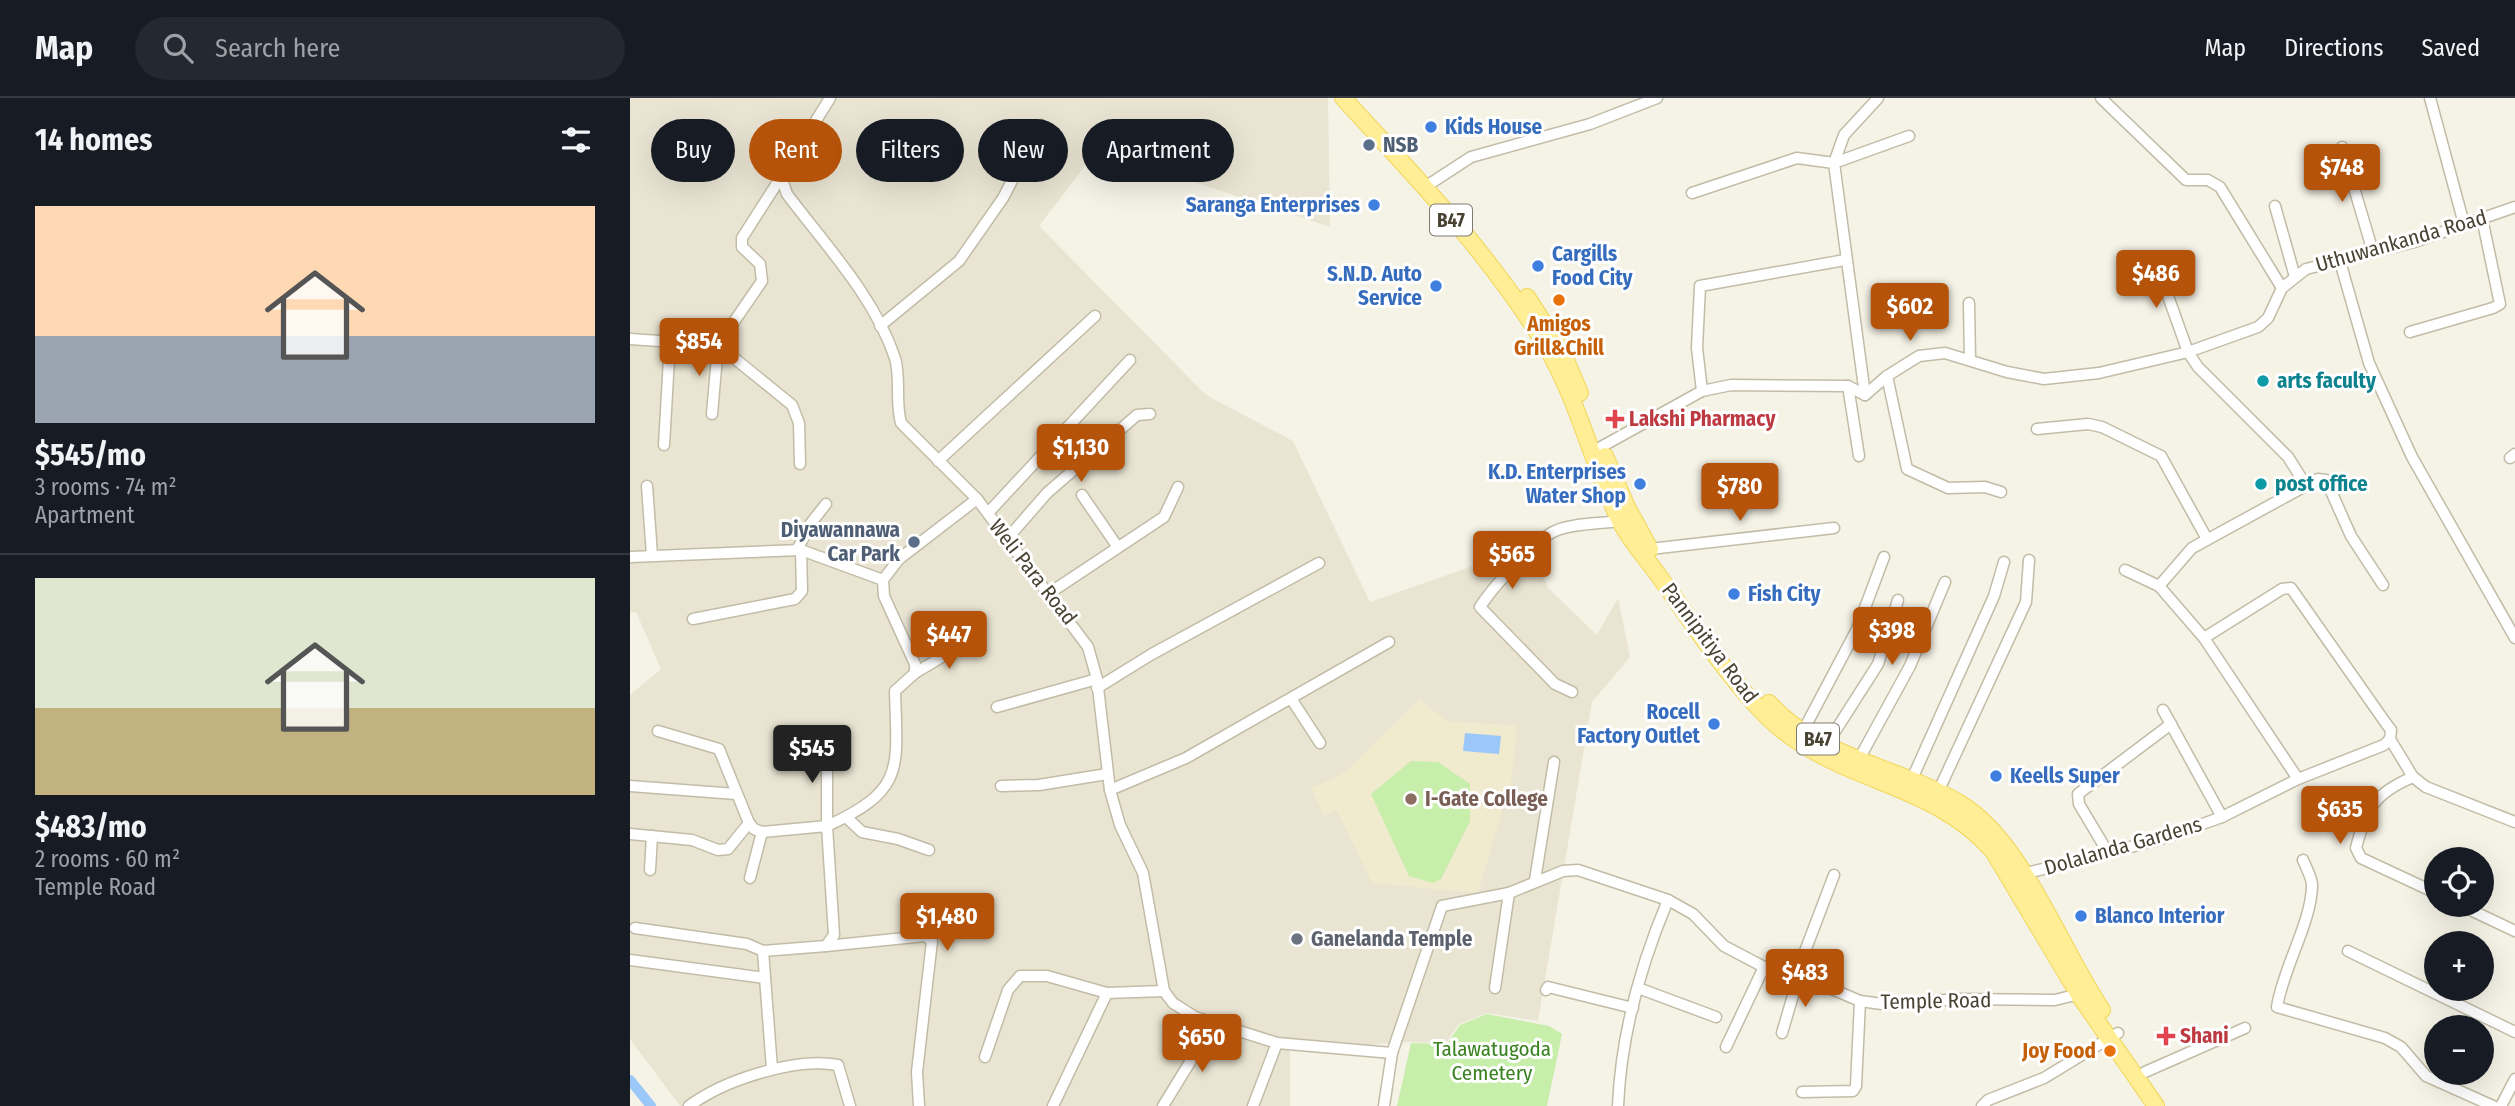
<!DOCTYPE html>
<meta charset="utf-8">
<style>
body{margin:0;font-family:"Fira Sans Condensed",sans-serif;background:#242831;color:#f1f3f6;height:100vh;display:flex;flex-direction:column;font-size:26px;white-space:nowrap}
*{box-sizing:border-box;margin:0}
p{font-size:23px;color:#9ea1a6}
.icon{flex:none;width:38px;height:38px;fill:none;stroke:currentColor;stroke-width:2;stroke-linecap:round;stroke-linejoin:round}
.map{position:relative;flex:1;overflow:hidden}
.drawer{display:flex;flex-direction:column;background:#171b24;width:630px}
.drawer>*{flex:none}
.banner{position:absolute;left:21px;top:21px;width:665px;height:63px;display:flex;gap:14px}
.fabs{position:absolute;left:1794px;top:749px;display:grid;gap:14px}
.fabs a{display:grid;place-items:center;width:70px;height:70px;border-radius:50%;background:#171b24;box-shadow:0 7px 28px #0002;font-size:35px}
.price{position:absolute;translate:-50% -60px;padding:0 16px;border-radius:7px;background:#b45309;color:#fff;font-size:23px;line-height:46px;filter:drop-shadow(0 2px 4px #0008)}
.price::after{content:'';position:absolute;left:50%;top:42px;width:21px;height:16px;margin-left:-10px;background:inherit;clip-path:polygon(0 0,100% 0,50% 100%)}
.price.selected{background:#222;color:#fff}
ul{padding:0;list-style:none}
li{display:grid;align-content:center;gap:14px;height:371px;padding:0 35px}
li+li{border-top:2px solid #363941}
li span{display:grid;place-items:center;height:217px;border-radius:0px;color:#555}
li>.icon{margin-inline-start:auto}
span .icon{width:126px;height:126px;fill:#fffc;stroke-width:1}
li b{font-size:30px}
h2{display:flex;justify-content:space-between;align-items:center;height:84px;padding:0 35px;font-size:30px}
.tag{padding:0 24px;border-radius:32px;background:#171b24;box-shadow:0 7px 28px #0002;font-size:24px;line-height:63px}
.tag.selected{background:#b45309;color:#fff}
header{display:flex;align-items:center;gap:42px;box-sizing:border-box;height:98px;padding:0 35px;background:#171b24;border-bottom:2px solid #363941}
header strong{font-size:33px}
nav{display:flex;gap:38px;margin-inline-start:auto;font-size:24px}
.search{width:490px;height:63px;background:#242831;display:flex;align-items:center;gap:18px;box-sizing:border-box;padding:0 24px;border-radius:38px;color:#9ea1a6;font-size:26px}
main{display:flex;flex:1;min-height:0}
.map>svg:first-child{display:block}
.residential{fill:#eae5d3}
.education{fill:#f0eace}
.green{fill:#c7eeaa}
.water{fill:#9bc7f9}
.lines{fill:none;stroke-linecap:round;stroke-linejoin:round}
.canal{stroke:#9bc7f9;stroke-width:10}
.minor-casing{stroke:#c2bca7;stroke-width:13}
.primary-casing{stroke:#f1d658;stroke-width:18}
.minor{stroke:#fff;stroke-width:10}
.primary{stroke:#ffee95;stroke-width:16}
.shop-dot{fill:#3f7fe0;stroke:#fff;stroke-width:2.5}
.service-dot{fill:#5c6f8a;stroke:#fff;stroke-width:2.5}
.food-dot{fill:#e8710a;stroke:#fff;stroke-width:2.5}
.culture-dot{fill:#0f9aa8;stroke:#fff;stroke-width:2.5}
.health-dot{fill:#e0444e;stroke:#fff;stroke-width:2.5}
.education-dot{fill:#8d6e63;stroke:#fff;stroke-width:2.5}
.worship-dot{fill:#6b7280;stroke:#fff;stroke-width:2.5}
.labels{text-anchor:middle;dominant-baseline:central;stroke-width:6;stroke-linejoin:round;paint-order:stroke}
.shield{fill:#fff;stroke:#807b71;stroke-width:2}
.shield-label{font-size:19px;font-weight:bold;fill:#494334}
.shop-label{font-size:21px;font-weight:bold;fill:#366cbe;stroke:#fff;text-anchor:start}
.service-label{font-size:21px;font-weight:bold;fill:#4e5e75;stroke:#fff;text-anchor:start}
.street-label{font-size:21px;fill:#494334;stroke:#fff}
.food-label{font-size:21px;font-weight:bold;fill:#c56008;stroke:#fff}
.culture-label{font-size:21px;font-weight:bold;fill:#0d838f;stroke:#fff;text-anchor:start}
.health-label{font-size:21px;font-weight:bold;fill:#be3a42;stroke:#fff;text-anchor:start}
.education-label{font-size:21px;font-weight:bold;fill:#785e54;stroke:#fff;text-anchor:start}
.worship-label{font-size:21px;font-weight:bold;fill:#5b616d;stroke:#fff;text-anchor:start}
.park-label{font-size:21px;fill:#398220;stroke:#fff}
</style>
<header>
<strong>Map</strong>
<div class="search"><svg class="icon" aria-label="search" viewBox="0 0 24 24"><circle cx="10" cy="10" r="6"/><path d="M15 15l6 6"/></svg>Search here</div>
<nav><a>Map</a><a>Directions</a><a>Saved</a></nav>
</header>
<main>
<section class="drawer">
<h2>14 homes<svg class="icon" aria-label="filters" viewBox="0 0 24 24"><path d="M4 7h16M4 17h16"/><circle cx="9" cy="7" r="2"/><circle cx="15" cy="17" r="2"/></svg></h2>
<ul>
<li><span style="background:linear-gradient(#ffd9b3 60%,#9aa5b1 0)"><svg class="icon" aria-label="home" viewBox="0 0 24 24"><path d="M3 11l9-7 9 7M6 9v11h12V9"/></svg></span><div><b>$545/mo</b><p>3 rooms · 74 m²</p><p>Apartment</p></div></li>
<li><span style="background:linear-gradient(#dfe7d0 60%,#c2b280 0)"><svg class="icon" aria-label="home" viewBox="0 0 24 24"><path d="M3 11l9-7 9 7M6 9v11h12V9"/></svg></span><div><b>$483/mo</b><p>2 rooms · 60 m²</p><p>Temple Road</p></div></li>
</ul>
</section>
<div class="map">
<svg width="1885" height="1008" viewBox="0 0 1885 1008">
<rect width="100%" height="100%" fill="#f5f2e6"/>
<path class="residential" d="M0,0H698L700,129L467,52L409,128L576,297L663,343L740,504L860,462L895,434L918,490L967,537L988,500L1000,559L962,604L908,923L857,915L829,926L816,945L780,944L660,952V1008H50L0,941V597L31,571L6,514L0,515Z"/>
<path class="education" d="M789,601L817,623L887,628L882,680L848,795L742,785L707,712L693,717L681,690L714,675Z"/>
<g class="green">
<path d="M781,663L808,664L840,686V723L811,781L803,785L779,778L741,696Z"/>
<path d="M857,916L919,928L932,936L917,1008H767L781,945L817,946L830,927Z"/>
</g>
<path class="water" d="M835,635L871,638L869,656L833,653Z"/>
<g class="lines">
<path class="canal" d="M0,982L21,1008"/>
<defs>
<g id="minor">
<path d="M200,0L151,79L157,96C196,148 244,198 265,260C271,280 265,304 271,325L347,401L458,549L467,581L480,692L490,727L513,775L534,893L543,905L565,919L647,945L762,955L754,1008"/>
<path d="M1471,0L1556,82H1578L1590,89L1652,190"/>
<path d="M1800,0L1834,126"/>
<path d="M1712,49L1743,154"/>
<path d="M795,89L841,59L960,26L1027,0"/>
<path d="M1062,95L1167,60L1204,65L1279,38"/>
<path d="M1645,108L1665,179"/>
<path d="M1524,159L1558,254L1568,269L1658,359L1675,386"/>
<path d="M1709,160L1739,265L1782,359L1885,540"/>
<path d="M1339,205L1340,262"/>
<path d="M250,228L329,163L373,100L411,27"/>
<path d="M1780,234L1863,210L1870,206L1852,120"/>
<path d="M0,241L88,247L162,307L169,325L170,366"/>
<path d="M1257,278L1277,371L1318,390L1355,389L1371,394"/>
<path d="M1218,288L1229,358"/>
<path d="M1072,293L1067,250L1070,188L1215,162"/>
<path d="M1235,297L1204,65L1214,37L1248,0"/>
<path d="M82,316L88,247L132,183L130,166L112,149V140L151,79"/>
<path d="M1407,331L1458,326L1472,329L1531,358L1577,441"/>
<path d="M34,347L40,243"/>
<path d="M971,349L1072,293L1101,287L1218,288L1235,297L1257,278L1289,258L1315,255L1377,274L1414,281L1469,275L1558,254L1628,229L1638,220L1652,190L1676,171L1784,144L1885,109"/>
<path d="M1880,360L1885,356"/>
<path d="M308,363L465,218"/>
<path d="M17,388L22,457"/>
<path d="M452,397L487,448"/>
<path d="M358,415L500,262"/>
<path d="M377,441L417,395L507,317L520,316"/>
<path d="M1020,451L1204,430"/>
<path d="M167,452L181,425L196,406"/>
<path d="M0,459L171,452L253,482"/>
<path d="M1495,472L1529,488L1574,540"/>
<path d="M1529,488L1562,450L1688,381L1696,382L1721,438L1753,487"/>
<path d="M418,496L534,419L548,389"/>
<path d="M63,521L165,501L172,493L171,452"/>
<path d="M285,575L337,544"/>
<path d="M467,590L522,556L689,465"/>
<path d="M942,594L925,586L850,509C862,490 905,442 925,433C943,425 970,426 989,423"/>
<path d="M662,602L690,645"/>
<path d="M367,609L467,581"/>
<path d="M1533,612L1592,719"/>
<path d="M28,633L89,651L119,725L124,731L132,734L197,728V647"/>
<path d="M1173,633L1227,531L1254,459"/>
<path d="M1760,641L1783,679L1796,689L1885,724"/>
<path d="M1197,646L1248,566L1268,502"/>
<path d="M1228,663L1280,568L1315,484"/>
<path d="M1783,679C1745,695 1736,710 1726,750L1731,760L1806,795"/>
<path d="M1282,681L1364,498L1374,464"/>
<path d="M0,688L106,696"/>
<path d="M371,688L409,687L477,676"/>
<path d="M480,692L556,660L759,544"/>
<path d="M1308,694L1396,504L1399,462"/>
<path d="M216,719L232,734L268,741L299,752"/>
<path d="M0,736L62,742L88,752L98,751L119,725"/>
<path d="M1477,753L1449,706L1448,696L1541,626"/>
<path d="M1673,762C1676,769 1682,780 1682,787C1682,823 1653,870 1647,909L1755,940L1771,949L1796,978L1863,1008"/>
<path d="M20,772L22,738"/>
<path d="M1393,776L1528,742L1592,719L1668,681L1754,647L1760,641L1761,632L1755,624L1661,490L1652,491L1574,540L1668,681"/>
<path d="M120,780L132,734"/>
<path d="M905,782L924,664"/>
<path d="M1830,807L1885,833"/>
<path d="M5,830L117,846L133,853L196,848L204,837L197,728C276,692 267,670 265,593L285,575V566L254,498L253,482L269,461L347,401"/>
<path d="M196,848L295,838L302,843L287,974L289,1008"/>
<path d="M133,853L142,971"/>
<path d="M1718,853L1885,934"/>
<path d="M0,862L135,880"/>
<path d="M1166,877L1204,777"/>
<path d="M865,890L879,795"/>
<path d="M1008,890L1086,919"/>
<path d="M916,892L918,889L1003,910"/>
<path d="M1152,935L1169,877"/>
<path d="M1096,949L1134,869"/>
<path d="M762,955L812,808L879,795L933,773L948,772L1038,802L1063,816L1094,848L1134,869L1169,877L1230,903L1252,906L1331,901L1425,902L1453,895"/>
<path d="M355,959L378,892L390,878H417L477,895L534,893"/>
<path d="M1515,974L1615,930"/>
<path d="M1172,994L1223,993L1226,988L1230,903"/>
<path d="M59,1008C94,982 165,959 208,967L220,1008"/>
<path d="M423,1008L477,895"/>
<path d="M533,1008L584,925"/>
<path d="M623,1008L647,945"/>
<path d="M988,1008C991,938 1011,866 1038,802"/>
<path d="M1352,1008L1358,1002L1414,980L1488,935"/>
<path d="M1871,1008L1885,981"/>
</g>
<g id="primary">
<path d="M713,0C785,78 862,158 917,250C948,303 962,365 989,421C999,442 1018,462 1031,481C1055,514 1077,549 1103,580C1121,603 1142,627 1167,643C1233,687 1307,690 1363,753L1449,897L1526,1008"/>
<path d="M897,199L932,253L950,295"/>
<path d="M975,358L997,409L1020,451"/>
<path d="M1139,605C1189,661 1269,668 1331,706C1393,744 1431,852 1472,912"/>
</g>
</defs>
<use href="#minor" class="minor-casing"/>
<use href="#primary" class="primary-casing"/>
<use href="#minor" class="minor"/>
<use href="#primary" class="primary"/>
</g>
<g class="shop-dot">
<circle cx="801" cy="29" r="7"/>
<circle cx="744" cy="107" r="7"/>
<circle cx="908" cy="168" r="7"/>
<circle cx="806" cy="188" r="7"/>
<circle cx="1010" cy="386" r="7"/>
<circle cx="1104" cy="496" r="7"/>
<circle cx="1084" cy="626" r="7"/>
<circle cx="1366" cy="678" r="7"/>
<circle cx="1451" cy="818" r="7"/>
</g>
<g class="service-dot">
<circle cx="739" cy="47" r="7"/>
<circle cx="284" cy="444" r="7"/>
</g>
<g class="food-dot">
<circle cx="929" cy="202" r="7"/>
<circle cx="1480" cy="953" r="7"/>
</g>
<g class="culture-dot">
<circle cx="1633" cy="283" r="7"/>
<circle cx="1631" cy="386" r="7"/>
</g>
<g class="health-dot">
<path d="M981.5 310.5h7v7h7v7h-7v7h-7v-7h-7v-7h7z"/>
<path d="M1532.5 927.5h7v7h7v7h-7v7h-7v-7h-7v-7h7z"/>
</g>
<circle class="education-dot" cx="781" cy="701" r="7"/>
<circle class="worship-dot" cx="667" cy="841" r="7"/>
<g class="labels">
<g class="shield">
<rect x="800" y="106.5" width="42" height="31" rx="5"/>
<rect x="1167" y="625.5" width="42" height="31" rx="5"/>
</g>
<g class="shield-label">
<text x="821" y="122">B47</text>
<text x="1188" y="641">B47</text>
</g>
<g class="shop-label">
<text x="815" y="29">Kids House</text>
<text x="730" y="107" text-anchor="end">Saranga Enterprises</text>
<text x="922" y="156">Cargills<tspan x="922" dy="24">Food City</tspan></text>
<text x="792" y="176" text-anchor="end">S.N.D. Auto<tspan x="792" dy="24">Service</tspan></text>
<text x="996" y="374" text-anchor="end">K.D. Enterprises<tspan x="996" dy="24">Water Shop</tspan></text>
<text x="1118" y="496">Fish City</text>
<text x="1070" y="614" text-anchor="end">Rocell<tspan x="1070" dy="24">Factory Outlet</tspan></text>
<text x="1380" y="678">Keells Super</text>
<text x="1465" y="818">Blanco Interior</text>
</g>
<g class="service-label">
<text x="753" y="47">NSB</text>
<text x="270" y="432" text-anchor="end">Diyawannawa<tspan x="270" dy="24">Car Park</tspan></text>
</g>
<g class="street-label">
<text transform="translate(1771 143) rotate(-16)">Uthuwankanda Road</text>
<text transform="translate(403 474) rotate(52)">Weli Para Road</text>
<text transform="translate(1080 545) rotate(53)">Pannipitiya Road</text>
<text transform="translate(1493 748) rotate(-16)">Dolalanda Gardens</text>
<text transform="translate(1306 903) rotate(-1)">Temple Road</text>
</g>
<g class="food-label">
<text x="929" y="226">Amigos<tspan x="929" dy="24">Grill&amp;Chill</tspan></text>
<text x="1466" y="953" text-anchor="end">Joy Food</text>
</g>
<g class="culture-label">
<text x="1647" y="283">arts faculty</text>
<text x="1645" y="386">post office</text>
</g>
<g class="health-label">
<text x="999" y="321">Lakshi Pharmacy</text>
<text x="1550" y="938">Shani</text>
</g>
<g class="education-label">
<text x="795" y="701">I-Gate College</text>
</g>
<g class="worship-label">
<text x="681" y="841">Ganelanda Temple</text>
</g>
<g class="park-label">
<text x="862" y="951">Talawatugoda<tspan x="862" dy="24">Cemetery</tspan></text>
</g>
</g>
</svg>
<div class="fabs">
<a><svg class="icon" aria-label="locate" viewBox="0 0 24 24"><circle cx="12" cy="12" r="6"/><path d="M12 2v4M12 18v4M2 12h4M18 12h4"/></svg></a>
<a>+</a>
<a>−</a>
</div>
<b class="price" style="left:1712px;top:106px">$748</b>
<b class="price" style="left:1526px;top:212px">$486</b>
<b class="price" style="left:1280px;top:245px">$602</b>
<b class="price" style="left:69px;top:280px">$854</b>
<b class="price" style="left:451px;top:386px">$1,130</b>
<b class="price" style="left:1110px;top:425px">$780</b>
<b class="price" style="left:882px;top:493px">$565</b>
<b class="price" style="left:1262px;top:569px">$398</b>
<b class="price" style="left:319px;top:573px">$447</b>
<b class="price selected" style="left:182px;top:687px">$545</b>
<b class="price" style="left:1710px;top:748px">$635</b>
<b class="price" style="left:317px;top:855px">$1,480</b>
<b class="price" style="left:1175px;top:911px">$483</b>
<b class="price" style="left:572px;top:976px">$650</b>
<div class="banner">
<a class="tag">Buy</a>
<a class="tag selected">Rent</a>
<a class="tag">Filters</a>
<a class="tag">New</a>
<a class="tag">Apartment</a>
</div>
</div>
</main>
